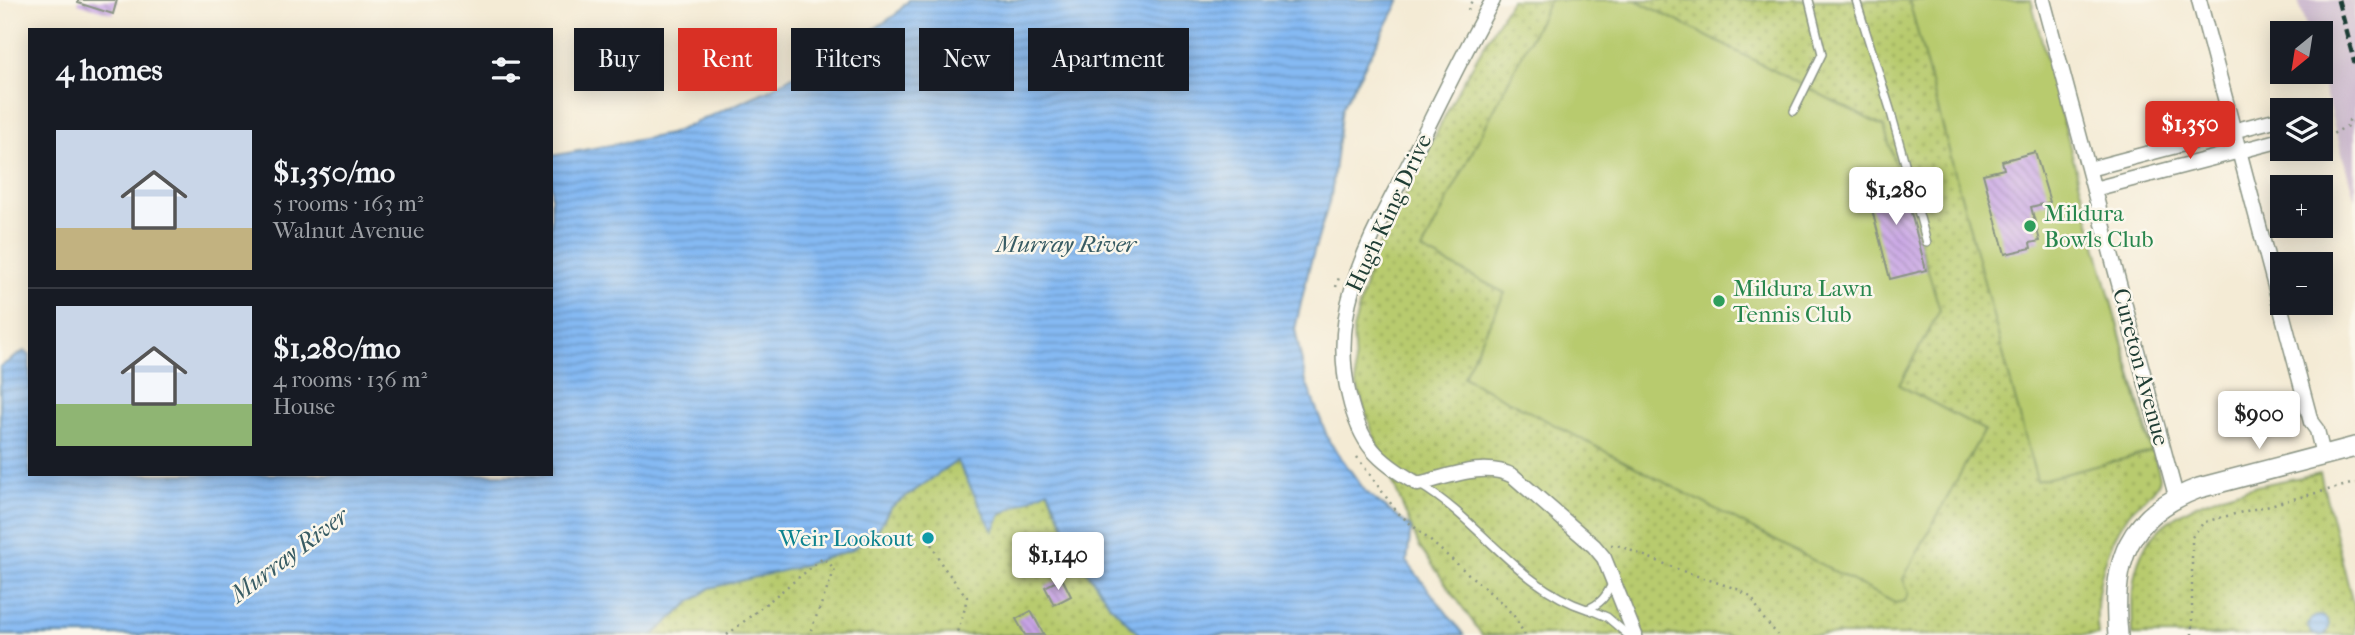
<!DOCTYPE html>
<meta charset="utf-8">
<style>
body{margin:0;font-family:"IM FELL French Canon",serif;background:#20242c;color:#f1f3f6;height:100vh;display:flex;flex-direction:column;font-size:26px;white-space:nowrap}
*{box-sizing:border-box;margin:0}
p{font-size:23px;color:#9ea1a6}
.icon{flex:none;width:38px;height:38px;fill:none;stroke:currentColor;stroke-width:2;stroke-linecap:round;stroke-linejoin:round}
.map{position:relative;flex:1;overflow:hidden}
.side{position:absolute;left:28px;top:28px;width:525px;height:448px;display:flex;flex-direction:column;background:#171b24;border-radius:0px;box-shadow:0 4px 18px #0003}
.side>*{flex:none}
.hud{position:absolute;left:574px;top:28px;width:665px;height:63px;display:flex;gap:14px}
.needle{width:46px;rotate:210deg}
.controls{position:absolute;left:2270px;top:21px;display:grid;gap:14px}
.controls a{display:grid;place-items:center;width:63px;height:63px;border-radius:0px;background:#171b24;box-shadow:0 4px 18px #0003;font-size:35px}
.price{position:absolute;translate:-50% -60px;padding:0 16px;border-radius:7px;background:#fff;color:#222;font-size:23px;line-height:46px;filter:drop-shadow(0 2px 4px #0008)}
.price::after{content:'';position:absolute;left:50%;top:42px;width:21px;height:16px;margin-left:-10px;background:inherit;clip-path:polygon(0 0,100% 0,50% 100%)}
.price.active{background:#d93025;color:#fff}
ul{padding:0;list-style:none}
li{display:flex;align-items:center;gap:21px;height:175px;padding:0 28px}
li+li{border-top:2px solid #363941}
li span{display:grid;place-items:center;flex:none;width:196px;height:140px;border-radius:0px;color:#555}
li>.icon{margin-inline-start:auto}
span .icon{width:84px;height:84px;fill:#fffc;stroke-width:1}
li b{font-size:30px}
h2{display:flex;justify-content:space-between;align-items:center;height:84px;padding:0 28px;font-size:30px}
.pill{padding:0 24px;border-radius:0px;background:#171b24;box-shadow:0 4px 18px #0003;font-size:24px;line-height:63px}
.pill.active{background:#d93025;color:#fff}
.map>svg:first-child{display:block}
.industrial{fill:#cfbdd0}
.park{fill:url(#park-dots);stroke:#6c8451;stroke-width:2}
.pitch{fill:#b8cb6e;stroke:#6c8451;stroke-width:2}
.water{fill:url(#water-rules);stroke:#527b94;stroke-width:2}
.building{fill:url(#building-back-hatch)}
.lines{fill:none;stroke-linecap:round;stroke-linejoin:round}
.lane-casing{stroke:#8a9484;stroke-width:10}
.street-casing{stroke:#8a9484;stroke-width:17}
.secondary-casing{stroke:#8a9484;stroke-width:22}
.path{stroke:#8a9484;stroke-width:2.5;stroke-dasharray:2 5;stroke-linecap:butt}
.lane{stroke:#fff;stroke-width:7}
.street{stroke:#fff;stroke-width:14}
.secondary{stroke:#fff;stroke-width:19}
.rail{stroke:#1f3d34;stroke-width:5;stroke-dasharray:10 5;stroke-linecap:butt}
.leisure-dot{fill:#2e9e5b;stroke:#fbf7ec;stroke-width:2.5}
.culture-dot{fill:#0f9aa8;stroke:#fbf7ec;stroke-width:2.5}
.labels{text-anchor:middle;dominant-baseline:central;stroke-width:5;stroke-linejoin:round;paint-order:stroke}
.street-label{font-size:23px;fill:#1f3d34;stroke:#fbf7ec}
.leisure-label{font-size:23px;fill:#27864d;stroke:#fbf7ec;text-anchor:start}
.culture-label{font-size:23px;fill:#0d838f;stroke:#fbf7ec;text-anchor:end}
.water-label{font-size:24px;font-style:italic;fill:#385c64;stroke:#fbf7ec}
</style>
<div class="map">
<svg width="2355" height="635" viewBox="0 0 2355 635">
<defs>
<pattern id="park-dots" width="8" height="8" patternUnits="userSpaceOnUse" patternTransform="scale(1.75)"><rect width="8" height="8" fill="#b8cb6e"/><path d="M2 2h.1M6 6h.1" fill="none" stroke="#95a65b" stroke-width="1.8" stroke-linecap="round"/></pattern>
<pattern id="water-rules" width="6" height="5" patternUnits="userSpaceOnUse" patternTransform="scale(1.75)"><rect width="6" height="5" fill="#85b9f3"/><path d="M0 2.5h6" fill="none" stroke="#6c98c6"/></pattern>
<pattern id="building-back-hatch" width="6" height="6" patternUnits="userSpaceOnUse" patternTransform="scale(1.75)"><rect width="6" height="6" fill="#c8a4e5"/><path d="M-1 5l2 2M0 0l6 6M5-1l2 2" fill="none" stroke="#a287ba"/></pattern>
</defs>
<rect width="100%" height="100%" fill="#fbf7ec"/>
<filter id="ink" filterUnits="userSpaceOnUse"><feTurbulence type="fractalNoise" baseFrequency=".0143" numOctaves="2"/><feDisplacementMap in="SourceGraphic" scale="14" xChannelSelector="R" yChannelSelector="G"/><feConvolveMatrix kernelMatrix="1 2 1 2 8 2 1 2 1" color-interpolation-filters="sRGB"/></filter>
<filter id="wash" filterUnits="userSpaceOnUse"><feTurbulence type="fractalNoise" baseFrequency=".00686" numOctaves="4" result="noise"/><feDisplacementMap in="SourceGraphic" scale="28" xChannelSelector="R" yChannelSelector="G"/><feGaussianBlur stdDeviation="1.57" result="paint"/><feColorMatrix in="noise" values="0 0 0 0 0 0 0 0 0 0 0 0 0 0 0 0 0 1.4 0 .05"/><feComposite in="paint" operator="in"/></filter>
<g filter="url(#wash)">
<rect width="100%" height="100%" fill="#f4ebd5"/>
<path class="industrial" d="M2298,0H2355V200L2319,72L2320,33H2308Z"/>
<g class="park">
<path d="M1511,0H2027L2160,477C2158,492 2138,502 2129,514C2104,547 2093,595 2098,635H1482L1419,546L1373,434L1356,383L1353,330L1371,262L1457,92Z"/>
<path d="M957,461L993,530L1001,514L1047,489L1080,561L1110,605L1140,635H653L688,604L710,588L851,550L869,538L879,528L890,508Z"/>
<path d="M2320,473L2355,612V635H2133C2132,609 2130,579 2141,555C2168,494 2263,486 2320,473Z"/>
</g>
<g class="pitch">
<path d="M1550,0H1636L1884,127L1940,310L1899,385L1984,430L1903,579L1909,593L1905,601L1895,603L1463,377L1505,293L1422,250Z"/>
<path d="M1909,0H2031L2151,452L2037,481Z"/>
</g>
<g class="water">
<path d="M909,0H1400L1342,108L1331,196L1309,268L1295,329L1306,382L1329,441L1366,492L1411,528L1407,562L1464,635H1140L1110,605L1080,561L1048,490L1001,514L993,531L957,461L890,508L879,528L869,538L851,550L794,568L710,588L688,604L653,635H0V367L24,351L30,355V474H551V156L670,134L766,91L865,35L895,15Z"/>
<circle cx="2319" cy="626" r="10"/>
</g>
<g id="blocks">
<g class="building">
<path d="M78,0H117L113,14L78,3Z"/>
<path d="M2035,152L2050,202L2031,207L2040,241L2030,243L2031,248L2005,254L1983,174L2004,169L2002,161Z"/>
<path d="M1893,168L1900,198L1907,197L1926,270L1890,279L1871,206L1877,205L1869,174Z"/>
<path d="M1062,578L1071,596L1054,605L1045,587Z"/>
<path d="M1031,611L1044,635H1025L1016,619Z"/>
</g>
</g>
</g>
<g filter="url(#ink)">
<use href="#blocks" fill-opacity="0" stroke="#8a9484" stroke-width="2"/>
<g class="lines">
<defs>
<g id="lane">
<path d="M1856,0L1890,109L1927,243"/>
<path d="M1794,111L1822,54L1809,0"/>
<path d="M1420,485C1481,521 1518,587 1587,609C1601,604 1606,596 1612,584"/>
<path d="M1588,609L1607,617L1628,635"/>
</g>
<g id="street">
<path d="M1493,0C1464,51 1439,104 1413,156C1373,236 1327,304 1349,396C1360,444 1377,461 1418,484C1448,477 1484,461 1513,476L1594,546L1604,558L1635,635"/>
<path d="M2043,0L2176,496"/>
<path d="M2199,0L2311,422L2317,430L2323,455"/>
<path d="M2089,169L2282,118"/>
<path d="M2094,189L2282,140"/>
</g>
<path id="secondary" d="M2118,635C2111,562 2127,515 2199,488L2355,447"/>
</defs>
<use href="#lane" class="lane-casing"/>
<use href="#street" class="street-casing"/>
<use href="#secondary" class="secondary-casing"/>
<g class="path">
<path d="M1468,10L1472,0"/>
<path d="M2320,136H2329L2349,125V120L2352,119L2355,125"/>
<path d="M1336,287L1340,274"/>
<path d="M1357,457L1397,512L1502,603L1514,616L1525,635"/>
<path d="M928,538L942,565L967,597L963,616L956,635"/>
<path d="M1611,545H1617L1685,572L1737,589L1752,598L1763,618L1778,635"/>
<path d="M727,635L823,558L835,569L809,635"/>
<path d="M2192,635V537L2204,522L2355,483"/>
</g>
<use href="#lane" class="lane"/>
<use href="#street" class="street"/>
<use href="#secondary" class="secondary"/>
<path class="rail" d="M2338,0L2355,64"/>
</g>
</g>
<g class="leisure-dot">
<circle cx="2030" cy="226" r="7"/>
<circle cx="1719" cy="301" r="7"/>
</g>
<circle class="culture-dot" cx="928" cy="538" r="7"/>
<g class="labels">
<g class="street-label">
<text transform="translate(1389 213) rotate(-65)">Hugh King Drive</text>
<text transform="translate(2141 367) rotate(75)">Cureton Avenue</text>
</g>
<g class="leisure-label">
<text x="2044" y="213">Mildura<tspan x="2044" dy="26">Bowls Club</tspan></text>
<text x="1733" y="288">Mildura Lawn<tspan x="1733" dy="26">Tennis Club</tspan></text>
</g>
<g class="culture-label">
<text x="914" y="538">Weir Lookout</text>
</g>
<g class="water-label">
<text x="1066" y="244">Murray River</text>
<text transform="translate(289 555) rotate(-37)">Murray River</text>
</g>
</g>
</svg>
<div class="controls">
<a><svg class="needle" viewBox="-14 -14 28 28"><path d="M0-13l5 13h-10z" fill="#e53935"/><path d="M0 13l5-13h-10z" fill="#9ea1a6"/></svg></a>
<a><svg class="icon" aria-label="layers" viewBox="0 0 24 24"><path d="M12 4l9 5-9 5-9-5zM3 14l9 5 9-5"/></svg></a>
<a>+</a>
<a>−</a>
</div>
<b class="price active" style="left:2190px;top:161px">$1,350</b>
<b class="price" style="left:1896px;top:227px">$1,280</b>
<b class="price" style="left:2259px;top:451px">$900</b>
<b class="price" style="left:1058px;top:592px">$1,140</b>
<div class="hud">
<a class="pill">Buy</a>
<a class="pill active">Rent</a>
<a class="pill">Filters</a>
<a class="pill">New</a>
<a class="pill">Apartment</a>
</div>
<section class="side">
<h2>4 homes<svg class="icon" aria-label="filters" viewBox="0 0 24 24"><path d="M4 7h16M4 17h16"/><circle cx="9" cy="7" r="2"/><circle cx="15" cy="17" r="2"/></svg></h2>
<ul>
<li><span style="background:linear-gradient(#c9d6e8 70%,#c2b280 0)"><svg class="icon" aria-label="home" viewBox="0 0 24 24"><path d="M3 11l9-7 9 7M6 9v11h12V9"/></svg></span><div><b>$1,350/mo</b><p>5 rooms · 163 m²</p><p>Walnut Avenue</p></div></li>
<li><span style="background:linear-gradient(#c9d6e8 70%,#8fb573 0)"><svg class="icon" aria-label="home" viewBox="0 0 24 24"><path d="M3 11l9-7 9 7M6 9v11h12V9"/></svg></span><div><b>$1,280/mo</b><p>4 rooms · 136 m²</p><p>House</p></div></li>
</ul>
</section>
</div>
